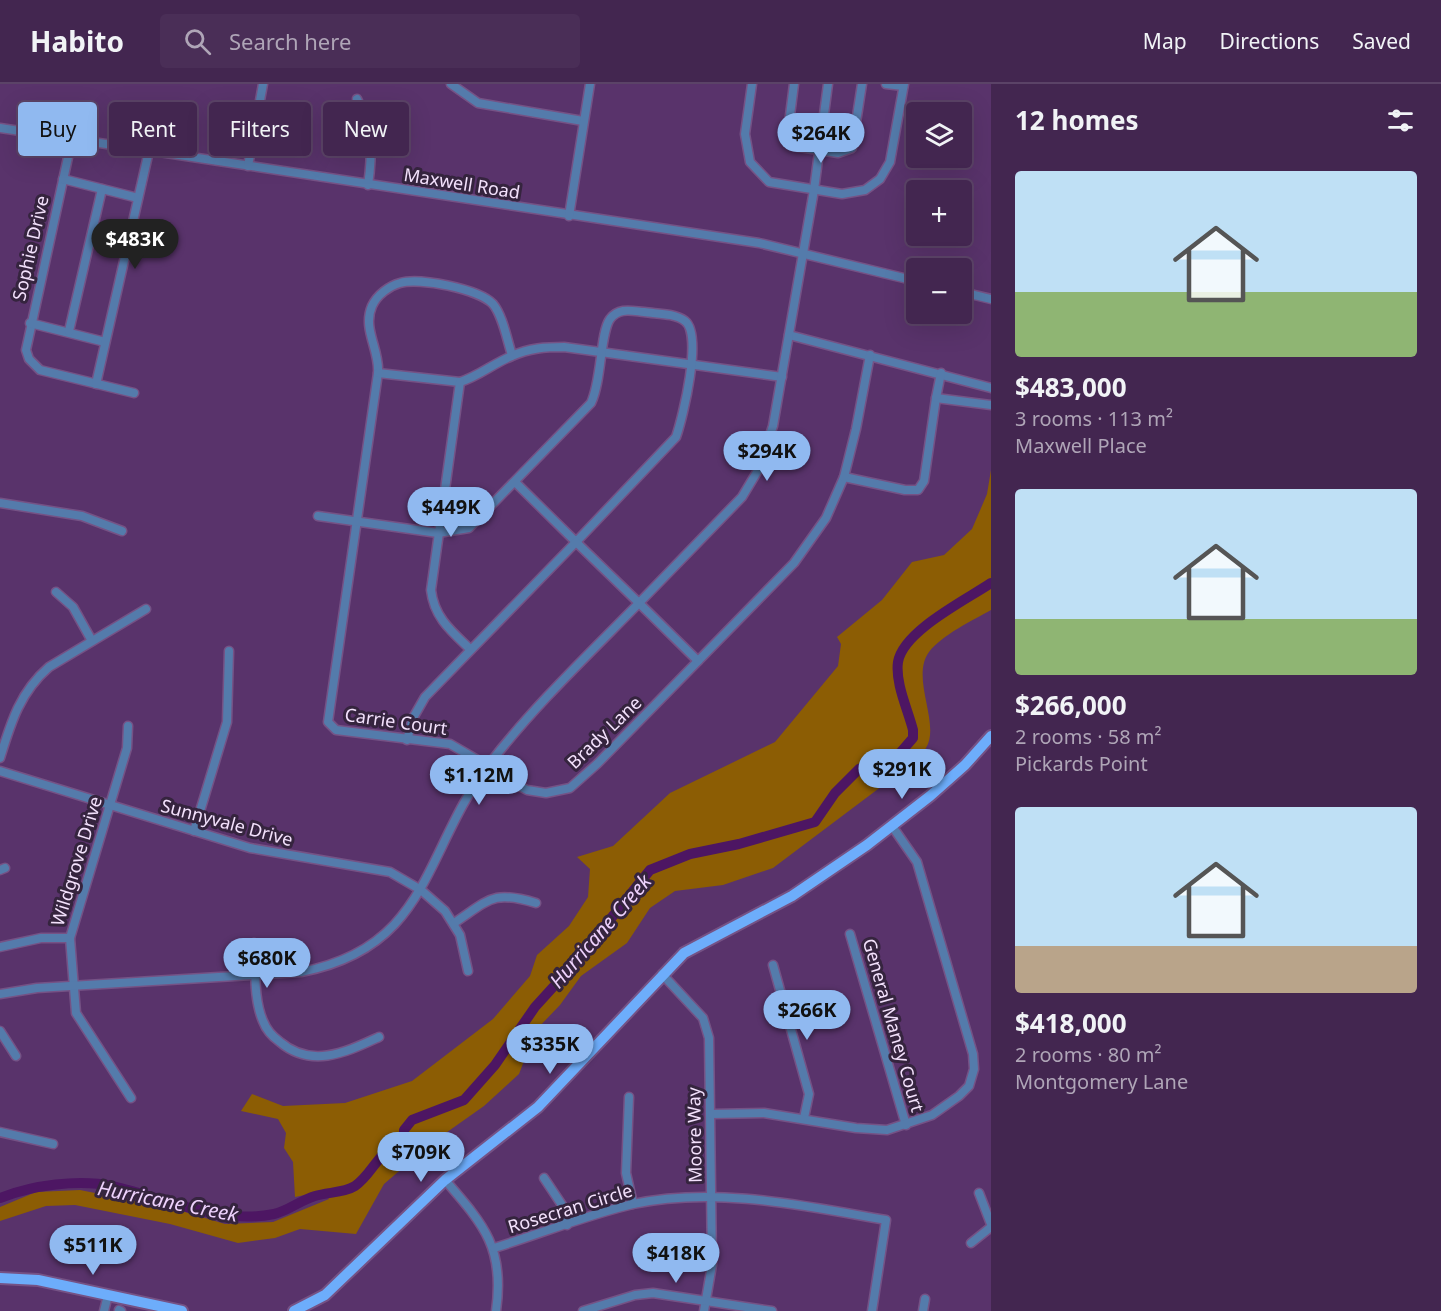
<!DOCTYPE html>
<meta charset="utf-8">
<style>
body{margin:0;font-family:"Noto Sans",sans-serif;background:#4a2e57;color:#f1f3f6;height:100vh;display:flex;flex-direction:column;font-size:22px;white-space:nowrap}
*{box-sizing:border-box;margin:0}
p{font-size:20px;color:#afa5b7}
.icon{flex:none;width:33px;height:33px;fill:none;stroke:currentColor;stroke-width:2;stroke-linecap:round;stroke-linejoin:round}
.map{position:relative;flex:1;overflow:hidden}
.panel{display:flex;flex-direction:column;background:#432650;width:450px}
.panel>*{flex:none}
.guide{position:absolute;left:18px;top:18px;width:570px;height:54px;display:flex;gap:12px}
.buttons{position:absolute;left:906px;top:18px;display:grid;gap:12px}
.buttons a{display:grid;place-items:center;width:66px;height:66px;border-radius:6px;background:#432650;box-shadow:0 6px 24px #0002,0 0 0 2px #5b4367;font-size:30px}
.price{position:absolute;translate:-50% -51px;padding:0 14px;border-radius:21px;background:#90b9f0;color:#111;font-size:20px;line-height:39px;filter:drop-shadow(0 2px 3px #0008)}
.price::after{content:'';position:absolute;left:50%;top:36px;width:18px;height:14px;margin-left:-9px;background:inherit;clip-path:polygon(0 0,100% 0,50% 100%)}
.price.active{background:#222;color:#fff}
ul{padding:0;list-style:none}
li{display:grid;align-content:center;gap:12px;height:318px;padding:0 24px}
li span{display:grid;place-items:center;height:186px;border-radius:6px;color:#555}
li>.icon{margin-inline-start:auto}
span .icon{width:108px;height:108px;fill:#fffc;stroke-width:1}
li b{font-size:26px}
h2{display:flex;justify-content:space-between;align-items:center;height:72px;padding:0 24px;font-size:26px}
.tag{padding:0 21px;border-radius:6px;background:#432650;box-shadow:0 6px 24px #0002,0 0 0 2px #5b4367;font-size:21px;line-height:54px}
.tag.active{background:#90b9f0;color:#111}
header{display:flex;align-items:center;gap:36px;box-sizing:border-box;height:84px;padding:0 30px;background:#432650;border-bottom:2px solid #5b4367}
header strong{font-size:28px}
nav{display:flex;gap:33px;margin-inline-start:auto;font-size:21px}
.search{width:420px;height:54px;background:#4a2e57;display:flex;align-items:center;gap:15px;box-sizing:border-box;padding:0 21px;border-radius:6px;color:#afa5b7;font-size:22px}
main{display:flex;flex:1;min-height:0}
.map>svg:first-child{display:block}
.green{fill:#8c5d04}
.lines{fill:none;stroke-linecap:round;stroke-linejoin:round}
.river{stroke:#4d1663;stroke-width:10}
.minor-casing{stroke:#755285;stroke-width:11}
.major-casing{stroke:#755285;stroke-width:14}
.minor{stroke:#547bab;stroke-width:8}
.major{stroke:#6dadfb;stroke-width:10}
.labels{text-anchor:middle;dominant-baseline:central;stroke-width:6;stroke-linejoin:round;paint-order:stroke}
.street-label{font-size:18px;fill:#f3e1fc;stroke:#35243e}
.water-label{font-size:20px;font-style:italic;fill:#eed2fd;stroke:#35243e}
</style>
<header>
<strong>Habito</strong>
<div class="search"><svg class="icon" aria-label="search" viewBox="0 0 24 24"><circle cx="10" cy="10" r="6"/><path d="M15 15l6 6"/></svg>Search here</div>
<nav><a>Map</a><a>Directions</a><a>Saved</a></nav>
</header>
<main>
<div class="map">
<svg width="991" height="1227" viewBox="0 0 991 1227">
<rect width="100%" height="100%" fill="#59336b"/>
<path class="green" d="M991,386V526C973,536 942,551 929,568C910,594 941,640 926,664C922,670 915,676 910,681L773,784L723,801L675,807L650,824L627,859L581,892L560,921L536,946L519,990L484,1022L433,1058L384,1100L356,1150L300,1145L275,1154L238,1159L170,1140L75,1121L46,1122L0,1137V1123L36,1108L80,1106L175,1125L225,1140L273,1138L329,1115L324,1107L295,1113L293,1078L284,1064L286,1049L278,1035L241,1027L252,1010L283,1022L345,1019L412,997L493,935L530,892L537,871L569,842L588,813L590,785L577,773L613,762L670,709L775,658L838,582L841,560L837,553L882,516L912,478L944,471L972,445L987,410Z"/>
<g class="lines">
<path class="river" d="M0,1114C33,1101 78,1095 113,1102C164,1114 220,1141 274,1130C288,1127 301,1116 315,1112C328,1108 344,1109 355,1102C372,1091 378,1067 404,1054V1046L412,1036L464,1016L495,981L535,923L575,879L650,786L690,770L739,760L815,738L835,709L859,685L900,669L913,654V646C908,626 895,599 898,578C903,547 966,516 991,499"/>
<defs>
<g id="minor">
<path d="M451,0L478,19L583,37"/>
<path d="M752,0L745,50L750,78L769,98L842,110L865,106L880,95L890,78L904,0"/>
<path d="M794,0L787,55L793,62L838,69L852,64L862,0"/>
<path d="M886,0L903,2"/>
<path d="M357,15C372,44 373,68 368,101"/>
<path d="M0,44L759,159L916,197"/>
<path d="M72,55L26,266L29,275L40,286L134,309"/>
<path d="M248,82L263,0"/>
<path d="M63,95L138,114"/>
<path d="M569,132L590,0"/>
<path d="M962,208L991,215"/>
<path d="M30,239L105,258"/>
<path d="M69,247L102,105"/>
<path d="M789,251L991,304"/>
<path d="M512,271C507,256 503,232 493,220C479,205 419,193 400,199C389,202 377,211 372,222C362,245 380,266 378,289L328,638L336,646L450,660L488,682L508,696L527,706L546,709L570,704L597,680L794,479L826,434L844,393L905,406H918L924,397L936,314L991,321"/>
<path d="M378,289L460,298C479,292 494,279 512,272C529,264 546,263 564,263L782,293"/>
<path d="M460,298L431,506C434,533 451,547 470,565"/>
<path d="M96,300L149,67"/>
<path d="M936,314L941,289"/>
<path d="M844,393L856,345L870,271"/>
<path d="M0,419L82,432L122,447"/>
<path d="M318,432L438,449L469,444L591,319C602,296 600,249 610,235C619,223 632,227 644,228C657,230 674,229 685,237C703,251 683,333 676,353L576,458L515,398"/>
<path d="M56,508L73,523L92,557"/>
<path d="M698,577L639,519L742,413L757,388L773,342L814,106L828,0"/>
<path d="M128,642L127,664L70,854L76,929L131,1014"/>
<path d="M0,674C11,638 20,608 49,583L146,525"/>
<path d="M0,687L250,764L390,788L421,806L445,827L460,851L468,887"/>
<path d="M194,747L227,638L229,567"/>
<path d="M0,786L5,784"/>
<path d="M454,839C490,815 493,806 536,819"/>
<path d="M850,850L906,1041"/>
<path d="M254,859C256,884 253,914 263,937C266,945 273,953 280,958C312,985 346,968 379,953"/>
<path d="M0,863L41,854H70"/>
<path d="M773,881L809,1010L804,1034"/>
<path d="M662,890L703,934L709,954L712,1181L704,1227"/>
<path d="M0,910L37,904L301,888C431,863 423,766 490,679C535,621 588,571 639,519L576,458L425,613L413,634L407,656"/>
<path d="M0,947L16,972"/>
<path d="M629,1013L626,1089L633,1120"/>
<path d="M712,1030L764,1029L856,1044L887,1046L932,1031L959,1012L969,1002L974,985L973,970L917,778L892,742"/>
<path d="M0,1048L53,1060"/>
<path d="M544,1094L562,1121L567,1141"/>
<path d="M445,1096C484,1141 505,1164 496,1227"/>
<path d="M979,1109L991,1140"/>
<path d="M971,1159L991,1143"/>
<path d="M494,1164C540,1150 586,1131 633,1120C715,1102 805,1122 886,1136L872,1227"/>
<path d="M119,1226L121,1227"/>
<path d="M104,1227L108,1211"/>
<path d="M583,1227L635,1211L653,1209L772,1227"/>
<path d="M923,1227L925,1215"/>
</g>
<g id="major">
<path d="M0,1194L38,1196L182,1227"/>
<path d="M294,1227L325,1211L445,1096L538,1023L684,869L792,812L867,761L930,712L965,681L991,652"/>
</g>
</defs>
<use href="#minor" class="minor-casing"/>
<use href="#major" class="major-casing"/>
<use href="#minor" class="minor"/>
<use href="#major" class="major"/>
</g>
<g class="labels">
<g class="street-label">
<text transform="translate(462 99) rotate(9)">Maxwell Road</text>
<text transform="translate(30 164) rotate(-77)">Sophie Drive</text>
<text transform="translate(396 637) rotate(8)">Carrie Court</text>
<text transform="translate(604 648) rotate(-44)">Brady Lane</text>
<text transform="translate(227 738) rotate(15)">Sunnyvale Drive</text>
<text transform="translate(76 777) rotate(-73)">Wildgrove Drive</text>
<text transform="translate(894 941) rotate(74)">General Maney Court</text>
<text transform="translate(694 1051) rotate(-91)">Moore Way</text>
<text transform="translate(570 1124) rotate(-17)">Rosecran Circle</text>
</g>
<g class="water-label">
<text transform="translate(600 847) rotate(-49)">Hurricane Creek</text>
<text transform="translate(168 1117) rotate(11)">Hurricane Creek</text>
</g>
</g>
</svg>
<div class="buttons">
<a><svg class="icon" aria-label="layers" viewBox="0 0 24 24"><path d="M12 4l9 5-9 5-9-5zM3 14l9 5 9-5"/></svg></a>
<a>+</a>
<a>−</a>
</div>
<b class="price" style="left:821px;top:80px">$264K</b>
<b class="price active" style="left:135px;top:186px">$483K</b>
<b class="price" style="left:767px;top:398px">$294K</b>
<b class="price" style="left:451px;top:454px">$449K</b>
<b class="price" style="left:902px;top:716px">$291K</b>
<b class="price" style="left:479px;top:722px">$1.12M</b>
<b class="price" style="left:267px;top:905px">$680K</b>
<b class="price" style="left:807px;top:957px">$266K</b>
<b class="price" style="left:550px;top:991px">$335K</b>
<b class="price" style="left:421px;top:1099px">$709K</b>
<b class="price" style="left:93px;top:1192px">$511K</b>
<b class="price" style="left:676px;top:1200px">$418K</b>
<div class="guide">
<a class="tag active">Buy</a>
<a class="tag">Rent</a>
<a class="tag">Filters</a>
<a class="tag">New</a>
</div>
</div>
<section class="panel">
<h2>12 homes<svg class="icon" aria-label="filters" viewBox="0 0 24 24"><path d="M4 7h16M4 17h16"/><circle cx="9" cy="7" r="2"/><circle cx="15" cy="17" r="2"/></svg></h2>
<ul>
<li><span style="background:linear-gradient(#bfe0f5 65%,#8fb573 0)"><svg class="icon" aria-label="home" viewBox="0 0 24 24"><path d="M3 11l9-7 9 7M6 9v11h12V9"/></svg></span><div><b>$483,000</b><p>3 rooms · 113 m²</p><p>Maxwell Place</p></div></li>
<li><span style="background:linear-gradient(#bfe0f5 70%,#8fb573 0)"><svg class="icon" aria-label="home" viewBox="0 0 24 24"><path d="M3 11l9-7 9 7M6 9v11h12V9"/></svg></span><div><b>$266,000</b><p>2 rooms · 58 m²</p><p>Pickards Point</p></div></li>
<li><span style="background:linear-gradient(#bfe0f5 75%,#b9a48a 0)"><svg class="icon" aria-label="home" viewBox="0 0 24 24"><path d="M3 11l9-7 9 7M6 9v11h12V9"/></svg></span><div><b>$418,000</b><p>2 rooms · 80 m²</p><p>Montgomery Lane</p></div></li>
</ul>
</section>
</main>
